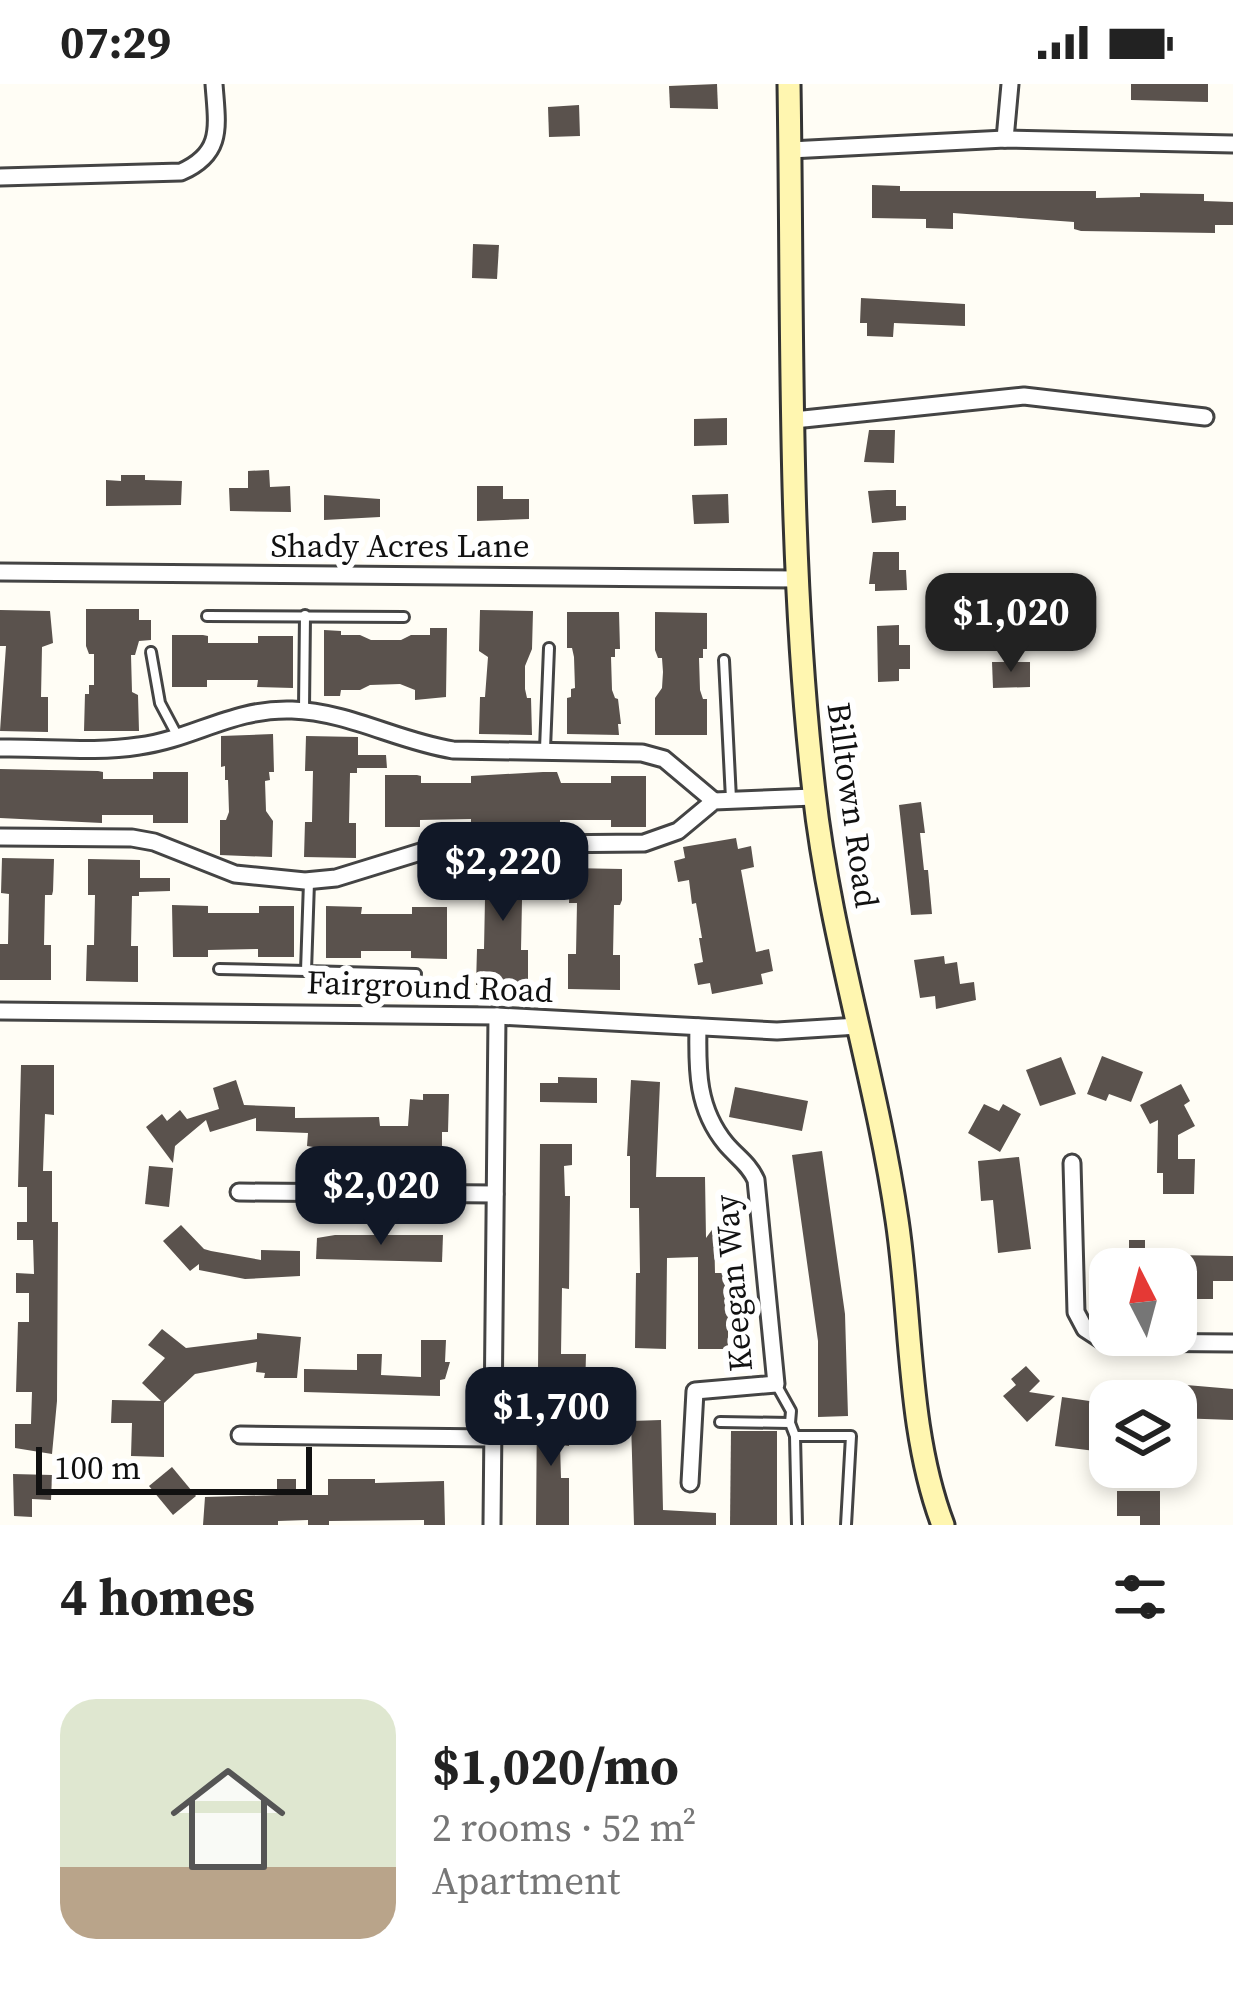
<!DOCTYPE html>
<meta charset="utf-8">
<style>
body{margin:0;font-family:"Source Serif 4",serif;background:#f6f6f6;color:#222;height:100vh;display:flex;flex-direction:column;font-size:45px;white-space:nowrap}
*{box-sizing:border-box;margin:0}
p{font-size:39px;color:#767676}
.icon{flex:none;width:66px;height:66px;fill:none;stroke:currentColor;stroke-width:2;stroke-linecap:round;stroke-linejoin:round}
.map{position:relative;height:1441px;overflow:hidden}
.side{display:flex;flex-direction:column;background:#fff;flex:1}
.side>*{flex:none}
.needle{width:78px;rotate:354deg}
.fabs{position:absolute;left:1089px;top:1164px;display:grid;gap:24px}
.fabs a{display:grid;place-items:center;width:108px;height:108px;border-radius:24px;background:#fff;box-shadow:0 6px 18px #0003;font-size:60px}
.scale{position:absolute;left:36px;bottom:30px;width:276px;box-sizing:border-box;padding-left:12px;border:6px solid #111;border-top:0;font-size:33px;line-height:42px;white-space:nowrap;color:#111;-webkit-text-stroke:9px #fff;paint-order:stroke}
.price{position:absolute;translate:-50% -102px;padding:0 27px;border-radius:24px;background:#111827;color:#fff;font-size:39px;line-height:78px;filter:drop-shadow(0 3px 6px #0008)}
.price::after{content:'';position:absolute;left:50%;top:72px;width:36px;height:27px;margin-left:-18px;background:inherit;clip-path:polygon(0 0,100% 0,50% 100%)}
.price.selected{background:#222;color:#fff}
ul{padding:0;list-style:none}
li{display:flex;align-items:center;gap:36px;height:300px;padding:0 60px}
li+li{border-top:3px solid #e0e0e0}
li span{display:grid;place-items:center;flex:none;width:336px;height:240px;border-radius:36px;color:#555}
li>.icon{margin-inline-start:auto}
span .icon{width:144px;height:144px;fill:#fffc;stroke-width:1}
li b{font-size:51px}
h2{display:flex;justify-content:space-between;align-items:center;height:144px;padding:0 60px;font-size:51px}
.status{display:flex;justify-content:space-between;align-items:center;height:84px;padding:0 60px;background:#fff;direction:ltr}
.status svg{height:33px;fill:currentColor}
.map>svg:first-child{display:block}
.building{fill:#5a524d}
.lines{fill:none;stroke-linecap:round;stroke-linejoin:round}
.lane-casing{stroke:#444;stroke-width:14}
.street-casing{stroke:#444;stroke-width:21}
.secondary-casing{stroke:#333;stroke-width:27}
.lane{stroke:#fff;stroke-width:8}
.street{stroke:#fff;stroke-width:15}
.secondary{stroke:#fff6b0;stroke-width:21}
.labels{text-anchor:middle;dominant-baseline:central;stroke-width:12;stroke-linejoin:round;paint-order:stroke}
.street-label{font-size:33px;fill:#111;stroke:#fff}
</style>
<div class="status"><b>07:29</b><svg viewBox="0 0 49 12"><path d="M0 12V9h3v3zM5 12V6h3v6zM10 12V3h3v9zM15 12V0h3v12zM26 1h20v11H26zM47 4h2v5h-2z"/></svg></div>
<div class="map">
<svg width="1233" height="1441" viewBox="0 0 1233 1441">
<rect width="100%" height="100%" fill="#fffdf5"/>
<g class="building">
<path d="M717,0L718,25L670,24L669,2Z"/>
<path d="M1131,0H1208V18L1131,16Z"/>
<path d="M579,21L580,52L549,53L548,23Z"/>
<path d="M872,101L900,102V107H1096V114L1140,113V109L1204,110V117L1233,118V141H1215V149L1081,147L1074,145V138L953,129V145L926,144V135L872,134Z"/>
<path d="M473,160L499,161L497,195L472,194Z"/>
<path d="M861,214L965,220V242L894,239L893,253L867,252V239H860Z"/>
<path d="M727,334V361L694,362V335Z"/>
<path d="M869,346H895L894,379L864,378Z"/>
<path d="M269,386L270,403L290,402L291,428L230,427L229,404H248V387Z"/>
<path d="M121,391H145V396L182,397L181,421L106,422V396L121,397Z"/>
<path d="M477,402H503V415H529V435L477,437Z"/>
<path d="M887,406H896V422H906V436L872,439L868,407Z"/>
<path d="M728,410L729,439L694,440L692,411Z"/>
<path d="M324,411L380,415V433L324,436Z"/>
<path d="M873,468H899V486H906L907,506L875,507V500H869Z"/>
<path d="M86,525H139V536H151V556L139,557L135,571H131L132,608L138,611L139,647H84L85,610H89V601H94V570H89L86,562Z"/>
<path d="M0,526L50,527L53,559L42,563L41,613H48V648L0,647L6,562H0Z"/>
<path d="M480,526L533,527L532,565L525,582V605L527,614H531L532,651L479,650L480,613H485L488,573L479,567Z"/>
<path d="M567,528H619L620,565H615V573H611L612,606L615,614L618,615L621,640H618L619,651L567,650V614L571,613V605L575,604L574,573L572,564H567Z"/>
<path d="M655,528L707,529V565H703V574H699L700,606L703,615H707V651H655V614L662,604L663,588L662,574H658L655,566Z"/>
<path d="M899,541V561H910V585H899V597L878,598L877,542Z"/>
<path d="M430,544H447L446,613L415,616V606L400,600L370,601L360,606H341L340,612H324V546L341,547V551H360L371,556H401L411,551H430Z"/>
<path d="M172,551H203L208,552V559H258V552H293V604L257,603L258,596H207V603H172Z"/>
<path d="M992,578H1030V603L993,604Z"/>
<path d="M273,650L274,688H269L270,696L265,697L266,727L273,737L272,773L220,771V736H226L229,728L228,696H225V682L221,683V652Z"/>
<path d="M306,652L358,653V671H386L387,684H357V689H350L349,739H356V774L304,773L305,738H312L313,687H305Z"/>
<path d="M0,685L98,687L103,688V695H153V688H188V739H153V731H102V739L0,734Z"/>
<path d="M543,688H557L561,699H611V692H646V743H611V736H560V743L476,744L471,743V735L420,736V743H385V691H417L421,692V699H471V692Z"/>
<path d="M921,718L925,749H920L924,786H928L932,830L911,831L899,721Z"/>
<path d="M736,754L738,765L751,762L754,783L741,786L756,868L769,865L773,887L761,890L763,900L712,910L710,899L698,901L694,880L703,878L699,854H702L696,819L692,820L689,796L678,798L674,777L685,774L683,763Z"/>
<path d="M2,774L54,775L53,807L52,811H45L44,861H51V896H0V860H8L9,810L1,809Z"/>
<path d="M88,775L140,776V794H170V807L139,808V812H132L131,862H138V898L86,897L87,861H94L95,811H88Z"/>
<path d="M478,780H530L532,812L522,816L521,866H528V901H476L477,865H484L485,815H478Z"/>
<path d="M570,784L622,785V816L620,821H614L613,871H620V906L568,905V870H576L577,819H569Z"/>
<path d="M172,821L208,822V829H259V822H294V873H258V865L208,866V873H173Z"/>
<path d="M326,822L362,823L361,830H412V823H447V875L411,874V867H361V874H326Z"/>
<path d="M944,872L945,880L957,878L960,900L974,898L976,916L936,925L935,912L920,914L914,876Z"/>
<path d="M1102,972L1143,988L1131,1018L1109,1010L1106,1017L1087,1010Z"/>
<path d="M1061,973L1076,1010L1040,1022L1026,986Z"/>
<path d="M21,981H54V1031L45,1030L43,1087H52V1138H58L57,1317L52,1370L15,1364V1340H31L32,1308H16L18,1238H29V1209H16V1189L34,1190L33,1156H17V1138H27V1103H18Z"/>
<path d="M558,993L597,994V1019L540,1018V999H558Z"/>
<path d="M236,996L244,1021L295,1023V1034L379,1033L380,1042H408L410,1015L423,1016V1010H449L448,1048H442V1066L325,1065L307,1062L308,1049L256,1047V1034L210,1048L206,1036L175,1062L173,1079L146,1043L162,1030L167,1037L180,1026L187,1035L219,1025L213,1004Z"/>
<path d="M631,996L660,998L656,1093H705L706,1154L714,1143L715,1189H728V1265H698V1173L667,1174L666,1265L635,1264L636,1189H640L639,1124H630V1072H627Z"/>
<path d="M1181,1000L1190,1017L1184,1021L1195,1042L1178,1051V1075H1195L1194,1110H1163V1089H1157L1158,1036L1150,1040L1140,1021Z"/>
<path d="M735,1003L808,1017L802,1047L729,1033Z"/>
<path d="M984,1020L999,1027L1003,1020L1021,1030L1000,1068L968,1049Z"/>
<path d="M540,1060H572V1081L564,1082L565,1112H570L569,1205L562,1204L561,1270H586L585,1308H550V1288H538Z"/>
<path d="M822,1067L845,1230L848,1332L818,1333V1257L792,1071Z"/>
<path d="M1019,1073L1031,1165L998,1169L993,1116L981,1117L978,1077Z"/>
<path d="M149,1082L173,1084L169,1123L145,1120Z"/>
<path d="M181,1141L204,1165L211,1167L261,1176V1166L300,1167V1192L245,1195L199,1186V1180L190,1187L163,1157Z"/>
<path d="M335,1151H443L442,1178L316,1175L317,1154Z"/>
<path d="M1129,1156H1145V1165H1161V1185H1117V1165H1129Z"/>
<path d="M1176,1171L1233,1172V1197H1213V1215H1192V1207H1176Z"/>
<path d="M162,1245L186,1264L257,1255V1249L301,1253L297,1294H264L265,1289L256,1288L257,1278L195,1290L164,1319V1373L131,1372L132,1339H111L112,1316L161,1317L142,1299L165,1274L148,1261Z"/>
<path d="M421,1256H446L445,1278H450L445,1295L440,1296V1312L304,1308V1285L357,1286V1270H382L381,1291L421,1293Z"/>
<path d="M1026,1282L1040,1297L1029,1308L1055,1312L1027,1338L1003,1312L1016,1301L1011,1295Z"/>
<path d="M1163,1299L1233,1305V1336L1176,1334V1317H1162Z"/>
<path d="M1062,1313L1110,1320V1354H1097L1095,1367L1055,1362Z"/>
<path d="M537,1322L561,1323V1341L569,1342V1362L560,1361L561,1394H569V1441H536Z"/>
<path d="M661,1336L663,1426L716,1429V1441H634L631,1337Z"/>
<path d="M731,1347H777V1441H730Z"/>
<path d="M172,1383L196,1412L173,1431L149,1402Z"/>
<path d="M13,1390L52,1391L51,1416L32,1415V1433L14,1432Z"/>
<path d="M277,1395H296V1411H328V1395H375V1399L444,1397L445,1441H424V1436L329,1437V1441H308V1436L278,1437V1441H203L205,1413L277,1411Z"/>
<path d="M1117,1407H1160V1441H1140V1432H1117Z"/>
</g>
<g class="lines">
<defs>
<g id="lane">
<path d="M207,532L404,533"/>
<path d="M151,568L160,619L177,651"/>
<path d="M724,576L731,715"/>
<path d="M304,625L305,531"/>
<path d="M545,665L549,564"/>
<path d="M309,798L306,887L416,890"/>
<path d="M219,885L306,887"/>
<path d="M777,1302L791,1327L790,1339"/>
<path d="M720,1338L790,1339L795,1352"/>
<path d="M797,1441L795,1352H851L846,1441"/>
</g>
<g id="street">
<path d="M1005,55L1010,0"/>
<path d="M790,66L1005,55L1233,60"/>
<path d="M0,93L181,88C224,69 217,42 214,0"/>
<path d="M794,336L1024,312L1205,333"/>
<path d="M0,488L799,495"/>
<path d="M0,664C46,663 94,669 139,662C193,655 233,624 292,626C349,628 397,657 453,666L642,669L664,675L714,717"/>
<path d="M0,753L132,754L154,758L235,790L305,797L336,794L443,761L644,759L678,747L714,717L814,713"/>
<path d="M0,927L497,932L777,947L858,942"/>
<path d="M1072,1079L1076,1228L1085,1245L1105,1258L1233,1259"/>
<path d="M239,1108L495,1110"/>
<path d="M240,1351L491,1354"/>
<path d="M690,1399L695,1307L776,1300L756,1096C749,1080 737,1073 726,1060C697,1025 697,986 698,943"/>
<path d="M492,1441L497,932"/>
</g>
<path id="secondary" d="M789,0C793,236 787,474 814,708C830,853 876,992 897,1136C912,1236 907,1346 943,1441"/>
</defs>
<use href="#lane" class="lane-casing"/>
<use href="#street" class="street-casing"/>
<use href="#secondary" class="secondary-casing"/>
<use href="#lane" class="lane"/>
<use href="#street" class="street"/>
<use href="#secondary" class="secondary"/>
</g>
<g class="labels">
<g class="street-label">
<text x="400" y="461">Shady Acres Lane</text>
<text transform="translate(853 721) rotate(82)">Billtown Road</text>
<text transform="translate(430 902) rotate(2)">Fairground Road</text>
<text transform="translate(733 1199) rotate(-95)">Keegan Way</text>
</g>
</g>
</svg>
<div class="fabs">
<a><svg class="needle" viewBox="-14 -14 28 28"><path d="M0-13l5 13h-10z" fill="#e53935"/><path d="M0 13l5-13h-10z" fill="#767676"/></svg></a>
<a><svg class="icon" aria-label="layers" viewBox="0 0 24 24"><path d="M12 4l9 5-9 5-9-5zM3 14l9 5 9-5"/></svg></a>
</div>
<div class="scale">100 m</div>
<b class="price selected" style="left:1011px;top:591px">$1,020</b>
<b class="price" style="left:503px;top:840px">$2,220</b>
<b class="price" style="left:381px;top:1164px">$2,020</b>
<b class="price" style="left:551px;top:1385px">$1,700</b>
</div>
<section class="side">
<h2>4 homes<svg class="icon" aria-label="filters" viewBox="0 0 24 24"><path d="M4 7h16M4 17h16"/><circle cx="9" cy="7" r="2"/><circle cx="15" cy="17" r="2"/></svg></h2>
<ul>
<li><span style="background:linear-gradient(#dfe7d0 70%,#b9a48a 0)"><svg class="icon" aria-label="home" viewBox="0 0 24 24"><path d="M3 11l9-7 9 7M6 9v11h12V9"/></svg></span><div><b>$1,020/mo</b><p>2 rooms · 52 m²</p><p>Apartment</p></div></li>
</ul>
</section>
